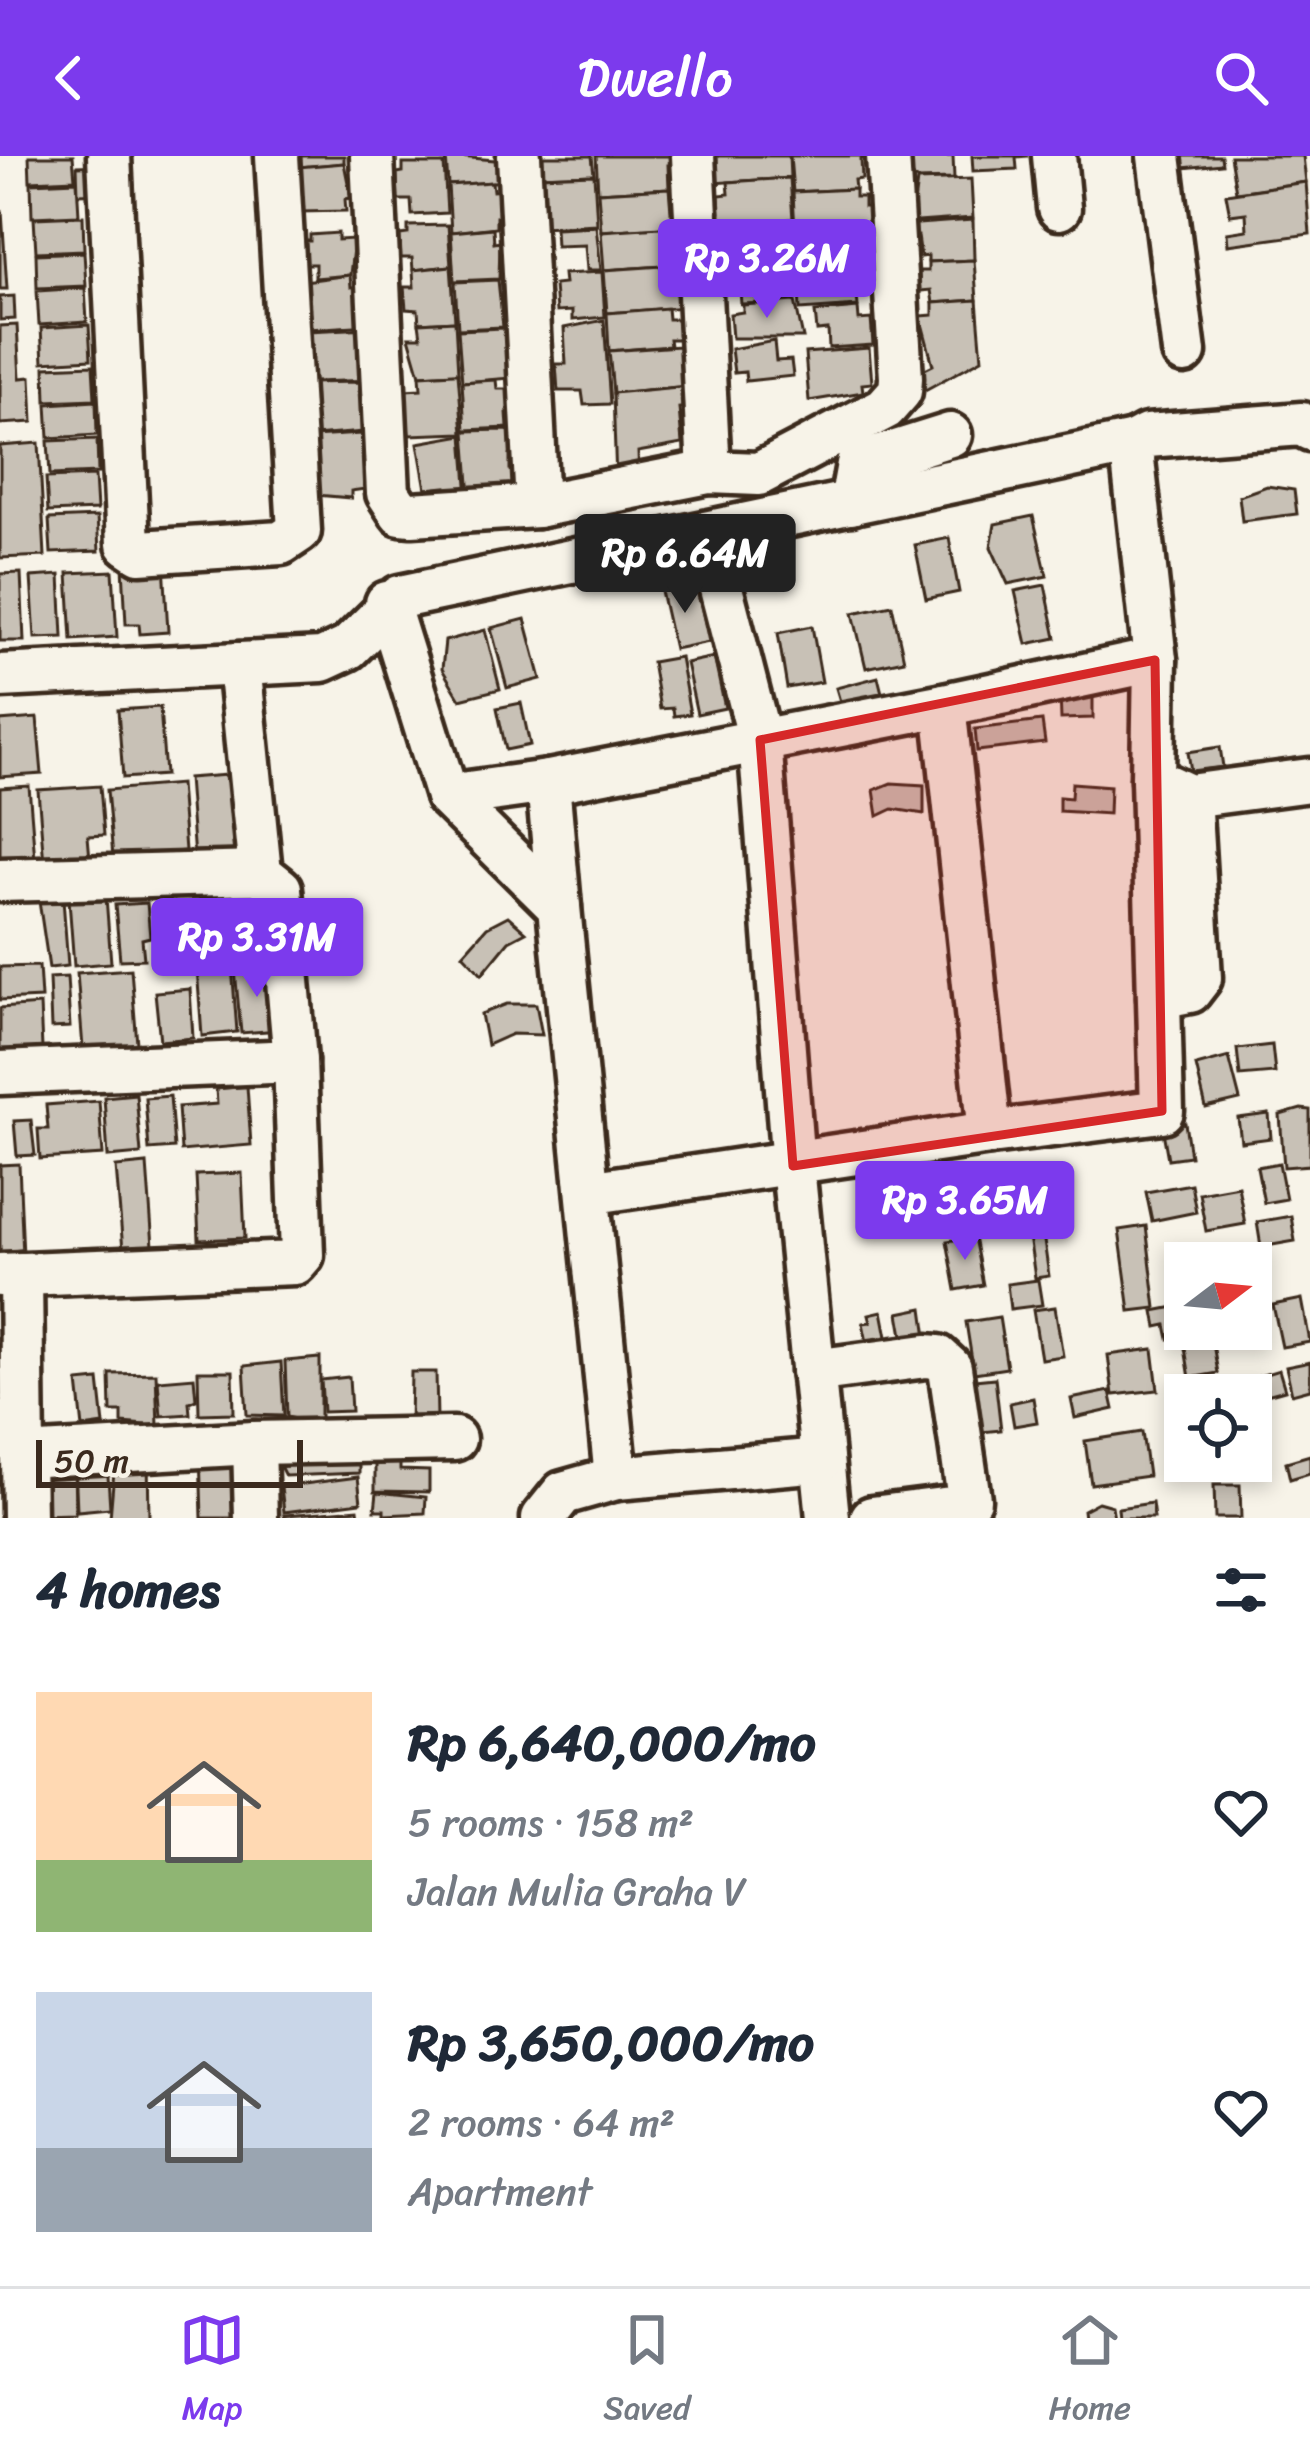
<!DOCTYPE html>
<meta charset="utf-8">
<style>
body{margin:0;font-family:Sriracha,sans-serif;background:#f6f6f7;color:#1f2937;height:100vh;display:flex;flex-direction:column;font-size:45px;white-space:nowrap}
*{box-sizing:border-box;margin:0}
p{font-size:39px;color:#747a83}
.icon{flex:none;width:66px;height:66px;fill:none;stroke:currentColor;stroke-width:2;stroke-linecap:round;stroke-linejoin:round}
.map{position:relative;height:1362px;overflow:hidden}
.sheet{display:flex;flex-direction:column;background:#fff;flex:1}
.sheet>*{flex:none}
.needle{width:78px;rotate:74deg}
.buttons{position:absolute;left:1164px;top:1086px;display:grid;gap:24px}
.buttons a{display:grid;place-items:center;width:108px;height:108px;border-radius:0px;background:#fff;box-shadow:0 6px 18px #0003;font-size:60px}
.scale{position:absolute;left:36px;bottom:30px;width:267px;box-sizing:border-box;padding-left:12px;border:6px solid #3b2a1e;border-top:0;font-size:33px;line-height:42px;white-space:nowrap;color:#3b2a1e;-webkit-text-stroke:9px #f7f3e8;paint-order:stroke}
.price{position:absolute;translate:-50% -102px;padding:0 27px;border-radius:12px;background:#7c3aed;color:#fff;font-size:39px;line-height:78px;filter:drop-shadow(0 3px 6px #0008)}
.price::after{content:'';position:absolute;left:50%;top:72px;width:36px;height:27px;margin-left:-18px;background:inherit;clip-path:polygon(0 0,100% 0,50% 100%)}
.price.on{background:#222;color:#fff}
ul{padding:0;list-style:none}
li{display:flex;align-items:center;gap:36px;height:300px;padding:0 36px}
li span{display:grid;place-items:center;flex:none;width:336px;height:240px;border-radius:0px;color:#555}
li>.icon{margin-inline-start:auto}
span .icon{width:144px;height:144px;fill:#fffc;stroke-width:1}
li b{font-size:51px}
h2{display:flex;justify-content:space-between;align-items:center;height:144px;padding:0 36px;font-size:51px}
header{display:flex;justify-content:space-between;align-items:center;height:156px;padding:0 36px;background:#7c3aed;color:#fff;font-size:54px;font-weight:600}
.dock{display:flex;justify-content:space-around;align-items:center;height:168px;border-top:3px solid #e0e1e3;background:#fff;font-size:33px;color:#747a83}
.dock a{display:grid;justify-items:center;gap:6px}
.dock .on{color:#7c3aed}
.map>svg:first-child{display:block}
.building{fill:#c8c1b6;stroke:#3b2a1e;stroke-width:3}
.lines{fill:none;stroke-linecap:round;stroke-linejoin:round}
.minor-casing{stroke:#3b2a1e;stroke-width:51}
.minor{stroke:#f7f3e8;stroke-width:42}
.marked{fill:#d62828;fill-opacity:0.2;stroke:#d62828;stroke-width:9;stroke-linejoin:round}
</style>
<header><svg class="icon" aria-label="back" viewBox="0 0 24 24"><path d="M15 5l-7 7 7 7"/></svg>Dwello<svg class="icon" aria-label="search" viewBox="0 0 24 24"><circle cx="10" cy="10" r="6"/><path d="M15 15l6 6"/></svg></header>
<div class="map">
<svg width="1310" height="1362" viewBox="0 0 1310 1362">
<rect width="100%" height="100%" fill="#f7f3e8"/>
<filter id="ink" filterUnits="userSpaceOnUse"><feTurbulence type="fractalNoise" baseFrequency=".00833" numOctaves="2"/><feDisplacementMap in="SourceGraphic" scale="24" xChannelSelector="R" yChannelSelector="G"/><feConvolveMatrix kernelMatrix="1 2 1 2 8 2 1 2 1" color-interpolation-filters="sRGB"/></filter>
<g filter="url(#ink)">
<g class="building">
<path d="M29,0H73L75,23L30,25Z"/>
<path d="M297,0H344V7L298,11Z"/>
<path d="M446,0L507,5L509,25L448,29Z"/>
<path d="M537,0H592L594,18L539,20Z"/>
<path d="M596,0H676L677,9H668L669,32L598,36Z"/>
<path d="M711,0H789L790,22L713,27Z"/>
<path d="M790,0H870V2L861,3L862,23L854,24L855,33L793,36Z"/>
<path d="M953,0L954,23L917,24L910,19L909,1Z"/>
<path d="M972,0H1028L1016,1L1017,13L973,15Z"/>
<path d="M1172,0H1221L1222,8L1173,13Z"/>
<path d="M1230,0H1303L1306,26L1236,36Z"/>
<path d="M344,7L351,42L345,43L346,55L300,56L298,11Z"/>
<path d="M403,8H444L447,57L412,59L411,44H398L397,17L403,16Z"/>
<path d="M103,9L105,37L78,38L77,10Z"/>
<path d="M594,18L597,68L542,71L539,20Z"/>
<path d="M790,22L793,63L712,69V56H720L719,39L729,38L728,26Z"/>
<path d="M971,23L973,62L904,67L903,48H914L917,25Z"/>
<path d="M77,25L79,59L32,61L31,27Z"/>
<path d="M492,26L493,35L507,34L509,60L496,61V71L451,76L448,29Z"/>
<path d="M1306,26L1310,78L1228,89L1227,77L1247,74L1246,57L1230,59L1226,38Z"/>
<path d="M669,32L671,56H680L681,70L601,75L598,36Z"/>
<path d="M855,33V41H864V51H875L877,70L795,76L793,36Z"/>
<path d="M2,55L7,133H0V56Z"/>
<path d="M83,60L84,94L36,96L34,62Z"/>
<path d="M793,63L795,102L732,106L731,100L715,101L712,69Z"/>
<path d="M973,64L974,104L928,106V100L921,101L918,80L905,81L904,69Z"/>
<path d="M448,69L451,110L413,114L412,102H401L400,79L408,78V70Z"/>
<path d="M596,70L601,114H587L585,89L556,90L555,72Z"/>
<path d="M675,70L678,109L604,114L601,75Z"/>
<path d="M493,72L494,87L500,86L499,123L454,125L451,76Z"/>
<path d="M856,72V83L867,87L862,110L798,114L795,76Z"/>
<path d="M338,77V84L354,83L350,119L315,122V108H303L302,85H310V79Z"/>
<path d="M84,96L86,130L37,132L36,98Z"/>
<path d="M767,104L768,125L779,124L781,146L741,148L740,135L728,136L726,115L738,114V106Z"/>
<path d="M974,104L977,144L933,147L931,134L920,135L919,115H928V106Z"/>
<path d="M678,109L686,151L607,157L604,114Z"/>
<path d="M451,110L455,165L419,167L418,154L406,153L404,131H414L413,114Z"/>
<path d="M861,113V121H868L870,140L857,141L858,150L800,154L798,116Z"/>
<path d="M602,116L605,161L572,164V155L556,156L554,129L564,128L563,118Z"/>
<path d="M350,119L351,131L368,130L371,169L307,173L304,125Z"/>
<path d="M498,124L503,171L458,173L455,126Z"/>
<path d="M85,132L87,166L39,169L37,135Z"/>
<path d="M14,140L15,163L0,164V141Z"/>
<path d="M977,144L982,203L925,234L917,217L933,209L920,160L933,159V147Z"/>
<path d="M795,145L803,182H732L730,158L743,156V149Z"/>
<path d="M667,152L668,163H678L679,183H669L670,190L609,195L607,157Z"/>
<path d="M858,152L859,164L871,163L873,189L829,192L828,174L817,175L815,156Z"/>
<path d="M604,164L610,248L584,249L582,235H558L556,208H566L564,172Z"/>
<path d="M455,165L458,217L420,219L409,181H421L419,167Z"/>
<path d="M17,169L20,222L31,221L33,266L0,268V170Z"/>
<path d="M89,169L91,203L43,206L41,172Z"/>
<path d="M370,172L375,224L313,226L307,175Z"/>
<path d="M504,172L505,185L518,184L524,221L462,226L458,174Z"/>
<path d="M774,185L776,205L791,204L793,220L746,225L745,216L734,217L731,193Z"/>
<path d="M679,190L681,201H687L689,230L613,237L609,195Z"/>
<path d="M869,192L872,227L862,228L863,236L809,245L805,197Z"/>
<path d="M93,209L95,243L46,245L45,211Z"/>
<path d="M454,217H458L463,277L409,279L405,234L421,233L420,219Z"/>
<path d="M496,224L497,233H511L514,255L507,256L508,272L465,274L462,226Z"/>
<path d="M359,226L360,242H375L377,275L313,280L310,227Z"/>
<path d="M689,230L691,251L679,252L682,288L638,296L639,323L616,325L613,237Z"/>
<path d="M96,245L97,279L49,282L47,248Z"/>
<path d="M506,274L517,277L518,299H510V313H524L525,335L470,341L465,275Z"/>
<path d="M377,277L379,317L364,318L365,333L351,335V342L317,339L313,281Z"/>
<path d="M463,279L468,341L448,343L446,331L426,333L418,287Z"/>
<path d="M97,283L98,317L50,319L48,285Z"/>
<path d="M39,287L45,400L0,402V290Z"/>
<path d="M95,320L97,354L48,356L46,322Z"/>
<path d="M1267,330L1294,334L1297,358L1242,365L1239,340Z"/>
<path d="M1033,360L1047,420L1008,428L991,391L995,368Z"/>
<path d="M97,361L99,395L51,397L49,363Z"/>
<path d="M949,382L959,436L926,443L915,389Z"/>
<path d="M164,407L168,476L140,478L139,468H126L123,410Z"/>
<path d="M113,415L117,481L72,484L68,417Z"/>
<path d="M21,417L24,485H0V418Z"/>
<path d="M60,419L63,481L35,482L31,421Z"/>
<path d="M696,427L709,486L674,493L661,435Z"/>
<path d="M1045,429L1056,482L1027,488L1015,435Z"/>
<path d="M892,449L904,504L866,512L853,457Z"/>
<path d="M525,463L541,523L507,532L491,472Z"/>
<path d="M812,470L822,526L787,532L778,477Z"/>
<path d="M485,474L500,533L460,543L442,513L445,485Z"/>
<path d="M680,501L690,558L674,560L673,552L660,553L652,506Z"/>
<path d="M714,501L725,552L697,558L686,507Z"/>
<path d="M878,521L883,541L842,552L836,532Z"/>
<path d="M1093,536V562L1061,563L1060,537Z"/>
<path d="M521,547L530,589L506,594L497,552Z"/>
<path d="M160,551L165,619L123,622L118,554Z"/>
<path d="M37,562L42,618L0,621V565Z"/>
<path d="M1042,565L1045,587L977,595L975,573Z"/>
<path d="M1220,591L1223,611L1191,615L1188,596Z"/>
<path d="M240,618L246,698L194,702L188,622Z"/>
<path d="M891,627L924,629V658L893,653L878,660L874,634Z"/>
<path d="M1072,627L1110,630L1109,658L1059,655V641L1071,642Z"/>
<path d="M180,628L185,695L113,701L107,634Z"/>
<path d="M29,630L35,704L0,707V632Z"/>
<path d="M100,630L104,679L88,680L90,703L44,707L38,634Z"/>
<path d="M205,740L210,803L167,807L162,744Z"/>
<path d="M106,741L111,807L74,810L69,744Z"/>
<path d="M63,743L68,810L49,812L39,745Z"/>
<path d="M272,743L276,802L222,806L217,747Z"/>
<path d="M147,747L150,781L142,783L144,803L120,804L115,749Z"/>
<path d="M508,760L526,776L509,785L482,818L463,798L487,771Z"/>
<path d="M39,810L41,842L0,844V811Z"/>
<path d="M232,810L237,876L202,880L197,812Z"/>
<path d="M274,811L279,874L241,877L235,814Z"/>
<path d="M131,813L137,888L83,892L77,817Z"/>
<path d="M67,821L70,871L51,872L49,822Z"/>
<path d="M190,833L193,882L160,885L155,836Z"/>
<path d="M507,848H536L542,879L512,878L487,889L481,858Z"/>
<path d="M40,849L42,892L0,894V852Z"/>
<path d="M1272,889L1275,917L1240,920L1237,893Z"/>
<path d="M1229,901L1240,944L1206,952L1196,910Z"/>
<path d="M247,930L251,989L181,995L178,951L217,948L216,933Z"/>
<path d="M136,938L141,998L108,1001L104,941Z"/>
<path d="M170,940L174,992L149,994L145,942Z"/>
<path d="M99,945L103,999L40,1003L38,973H48L46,949Z"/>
<path d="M1301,953L1310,954V1009L1284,1011L1280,959Z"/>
<path d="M1269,958L1271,982L1241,986L1238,962Z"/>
<path d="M31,964L35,999L17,1000L14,965Z"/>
<path d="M1185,967L1190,1000L1168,1003L1162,970Z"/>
<path d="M1279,1007L1286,1043L1264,1047L1257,1011Z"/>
<path d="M19,1008L23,1100L0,1101V1009Z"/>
<path d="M147,1008L154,1104L124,1106L116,1011Z"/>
<path d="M242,1017L245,1082L199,1084L196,1019Z"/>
<path d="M1191,1028L1196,1056L1152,1065L1146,1036Z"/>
<path d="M1238,1030L1245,1068L1206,1075L1199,1037Z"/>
<path d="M1291,1060L1295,1085L1261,1091L1257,1066Z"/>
<path d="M1146,1070L1156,1152L1130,1155L1119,1074Z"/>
<path d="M1043,1078L1049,1120L1035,1122L1029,1080Z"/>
<path d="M974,1081L983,1129L956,1134L947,1085Z"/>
<path d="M1038,1124L1042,1149L1010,1153L1007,1128Z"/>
<path d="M1302,1143L1310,1186L1282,1191L1273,1149Z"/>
<path d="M1185,1149V1173L1208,1175L1169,1183L1166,1169L1157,1171L1154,1155Z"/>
<path d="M1055,1151L1063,1200L1041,1203L1033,1154Z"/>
<path d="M923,1152L927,1181L904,1185L899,1157Z"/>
<path d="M882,1155L888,1186L868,1191L863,1167L871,1166L869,1158Z"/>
<path d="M999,1161L1007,1212L974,1217L966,1166Z"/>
<path d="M1212,1182L1218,1217L1190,1222L1184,1186Z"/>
<path d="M1153,1193L1158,1234L1113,1239L1108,1199Z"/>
<path d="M320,1202V1268L287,1261L285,1205Z"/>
<path d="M281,1206L284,1260L247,1259L244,1210Z"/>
<path d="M1310,1206V1233L1292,1238L1286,1211Z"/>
<path d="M1279,1214L1285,1234L1252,1243L1246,1224Z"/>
<path d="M198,1215H233L234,1257L199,1258Z"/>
<path d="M411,1216H436L437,1263L427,1262L426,1269L410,1268Z"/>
<path d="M156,1217L158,1270L122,1267V1256H111L110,1218Z"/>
<path d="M194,1221L196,1243L189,1246L190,1258L161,1260L158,1224Z"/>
<path d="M349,1221L351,1255L323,1256L321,1224Z"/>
<path d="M995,1222L1001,1274L971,1277L964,1225Z"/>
<path d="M99,1224L104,1269L83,1272L78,1226Z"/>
<path d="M1110,1235L1114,1253L1075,1262L1071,1243Z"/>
<path d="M1033,1242L1037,1266L1014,1270L1010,1247Z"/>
<path d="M1142,1276L1148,1320L1091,1328L1085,1285Z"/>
<path d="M359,1287V1317L285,1320L281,1312L280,1290Z"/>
<path d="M375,1287H400V1314L429,1315V1336L375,1335Z"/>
<path d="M200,1296H234L240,1362H202Z"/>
<path d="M1310,1299V1317L1290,1323L1286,1306Z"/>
<path d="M115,1303H148L149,1362H110Z"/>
<path d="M107,1304L110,1352L77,1355L75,1306Z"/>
<path d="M36,1308H74L75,1358L37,1359Z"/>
<path d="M358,1321L361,1346L284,1356L281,1331Z"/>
<path d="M1214,1329H1240L1241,1362H1215Z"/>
<path d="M377,1336L426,1341L425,1357L384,1359V1354H375Z"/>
<path d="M1098,1346L1112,1350L1114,1362H1084L1083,1354Z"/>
<path d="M1152,1347L1154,1362H1119L1118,1352Z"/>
<path d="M358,1353L359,1362H285L284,1359Z"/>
</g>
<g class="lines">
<defs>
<g id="minor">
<path d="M109,0L128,388L140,396L281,387L299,375L277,0"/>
<path d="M372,0L388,337L401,357L412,358L537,350L709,316L759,318L885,252L900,235L901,222L888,0"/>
<path d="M519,0L537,350"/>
<path d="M693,0L709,316"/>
<path d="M1054,0L1059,52"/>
<path d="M1159,0L1184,196"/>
<path d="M1310,273L1302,268L1147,280L1134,287L1133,304L1155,504L1153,623L1189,640L1310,624"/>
<path d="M851,347L858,308L950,279"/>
<path d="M707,378L760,584L793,1010L828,1362"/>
<path d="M387,447L447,640L559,751L616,1322L821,1304"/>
<path d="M239,508L260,717"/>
<path d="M0,520L322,504L348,492L400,441L1134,287"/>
<path d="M944,549L1155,504"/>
<path d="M548,626L559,751"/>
<path d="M447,640L548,626L944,549L990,977L1162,955L1153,623"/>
<path d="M0,724L260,717"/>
<path d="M1159,841L1190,835L1200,822L1189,640"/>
<path d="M0,917L295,905L280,733L260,717"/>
<path d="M588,1037L990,977"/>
<path d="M21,1118L23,1300L254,1287L256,1362"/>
<path d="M0,1119L295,1107L302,1099L295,905"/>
<path d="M813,1215L926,1200L938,1201L950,1212L969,1343L959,1351L872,1362"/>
<path d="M254,1287L454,1283"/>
<path d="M23,1300L24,1362"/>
<path d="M543,1362L563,1337L616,1322"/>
</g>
</defs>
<use href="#minor" class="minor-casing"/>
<use href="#minor" class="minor"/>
</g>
</g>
<path class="marked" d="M1155,504L1162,955L793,1010L760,584Z"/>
</svg>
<div class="buttons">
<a><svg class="needle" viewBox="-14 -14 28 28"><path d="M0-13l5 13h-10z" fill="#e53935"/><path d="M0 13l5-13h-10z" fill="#747a83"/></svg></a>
<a><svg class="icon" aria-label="locate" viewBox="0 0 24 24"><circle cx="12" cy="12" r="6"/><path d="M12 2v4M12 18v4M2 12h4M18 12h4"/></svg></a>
</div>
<div class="scale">50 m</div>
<b class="price" style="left:767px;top:165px">Rp 3.26M</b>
<b class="price on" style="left:685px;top:460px">Rp 6.64M</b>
<b class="price" style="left:257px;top:844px">Rp 3.31M</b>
<b class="price" style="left:965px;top:1107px">Rp 3.65M</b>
</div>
<section class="sheet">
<h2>4 homes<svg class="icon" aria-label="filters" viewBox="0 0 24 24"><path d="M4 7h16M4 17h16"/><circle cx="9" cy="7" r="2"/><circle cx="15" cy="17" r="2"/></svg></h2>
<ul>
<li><span style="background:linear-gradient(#ffd9b3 70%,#8fb573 0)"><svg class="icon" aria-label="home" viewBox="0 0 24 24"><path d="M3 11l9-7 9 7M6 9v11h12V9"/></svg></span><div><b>Rp 6,640,000/mo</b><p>5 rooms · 158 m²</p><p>Jalan Mulia Graha V</p></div><svg class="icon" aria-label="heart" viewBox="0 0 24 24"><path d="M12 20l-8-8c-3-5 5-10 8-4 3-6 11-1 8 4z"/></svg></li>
<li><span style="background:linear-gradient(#c9d6e8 65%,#9aa5b1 0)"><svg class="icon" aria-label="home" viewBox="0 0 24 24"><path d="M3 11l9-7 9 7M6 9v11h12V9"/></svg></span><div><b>Rp 3,650,000/mo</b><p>2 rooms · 64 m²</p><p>Apartment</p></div><svg class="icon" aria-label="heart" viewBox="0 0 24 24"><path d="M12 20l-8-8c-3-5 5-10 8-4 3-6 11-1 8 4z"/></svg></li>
</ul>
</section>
<nav class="dock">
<a class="on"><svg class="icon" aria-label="map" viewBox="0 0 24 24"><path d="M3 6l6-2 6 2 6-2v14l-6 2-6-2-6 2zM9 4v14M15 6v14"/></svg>Map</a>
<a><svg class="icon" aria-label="saved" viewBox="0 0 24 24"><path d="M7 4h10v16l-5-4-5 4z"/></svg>Saved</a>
<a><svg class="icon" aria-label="home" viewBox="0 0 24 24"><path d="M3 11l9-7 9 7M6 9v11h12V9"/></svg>Home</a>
</nav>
